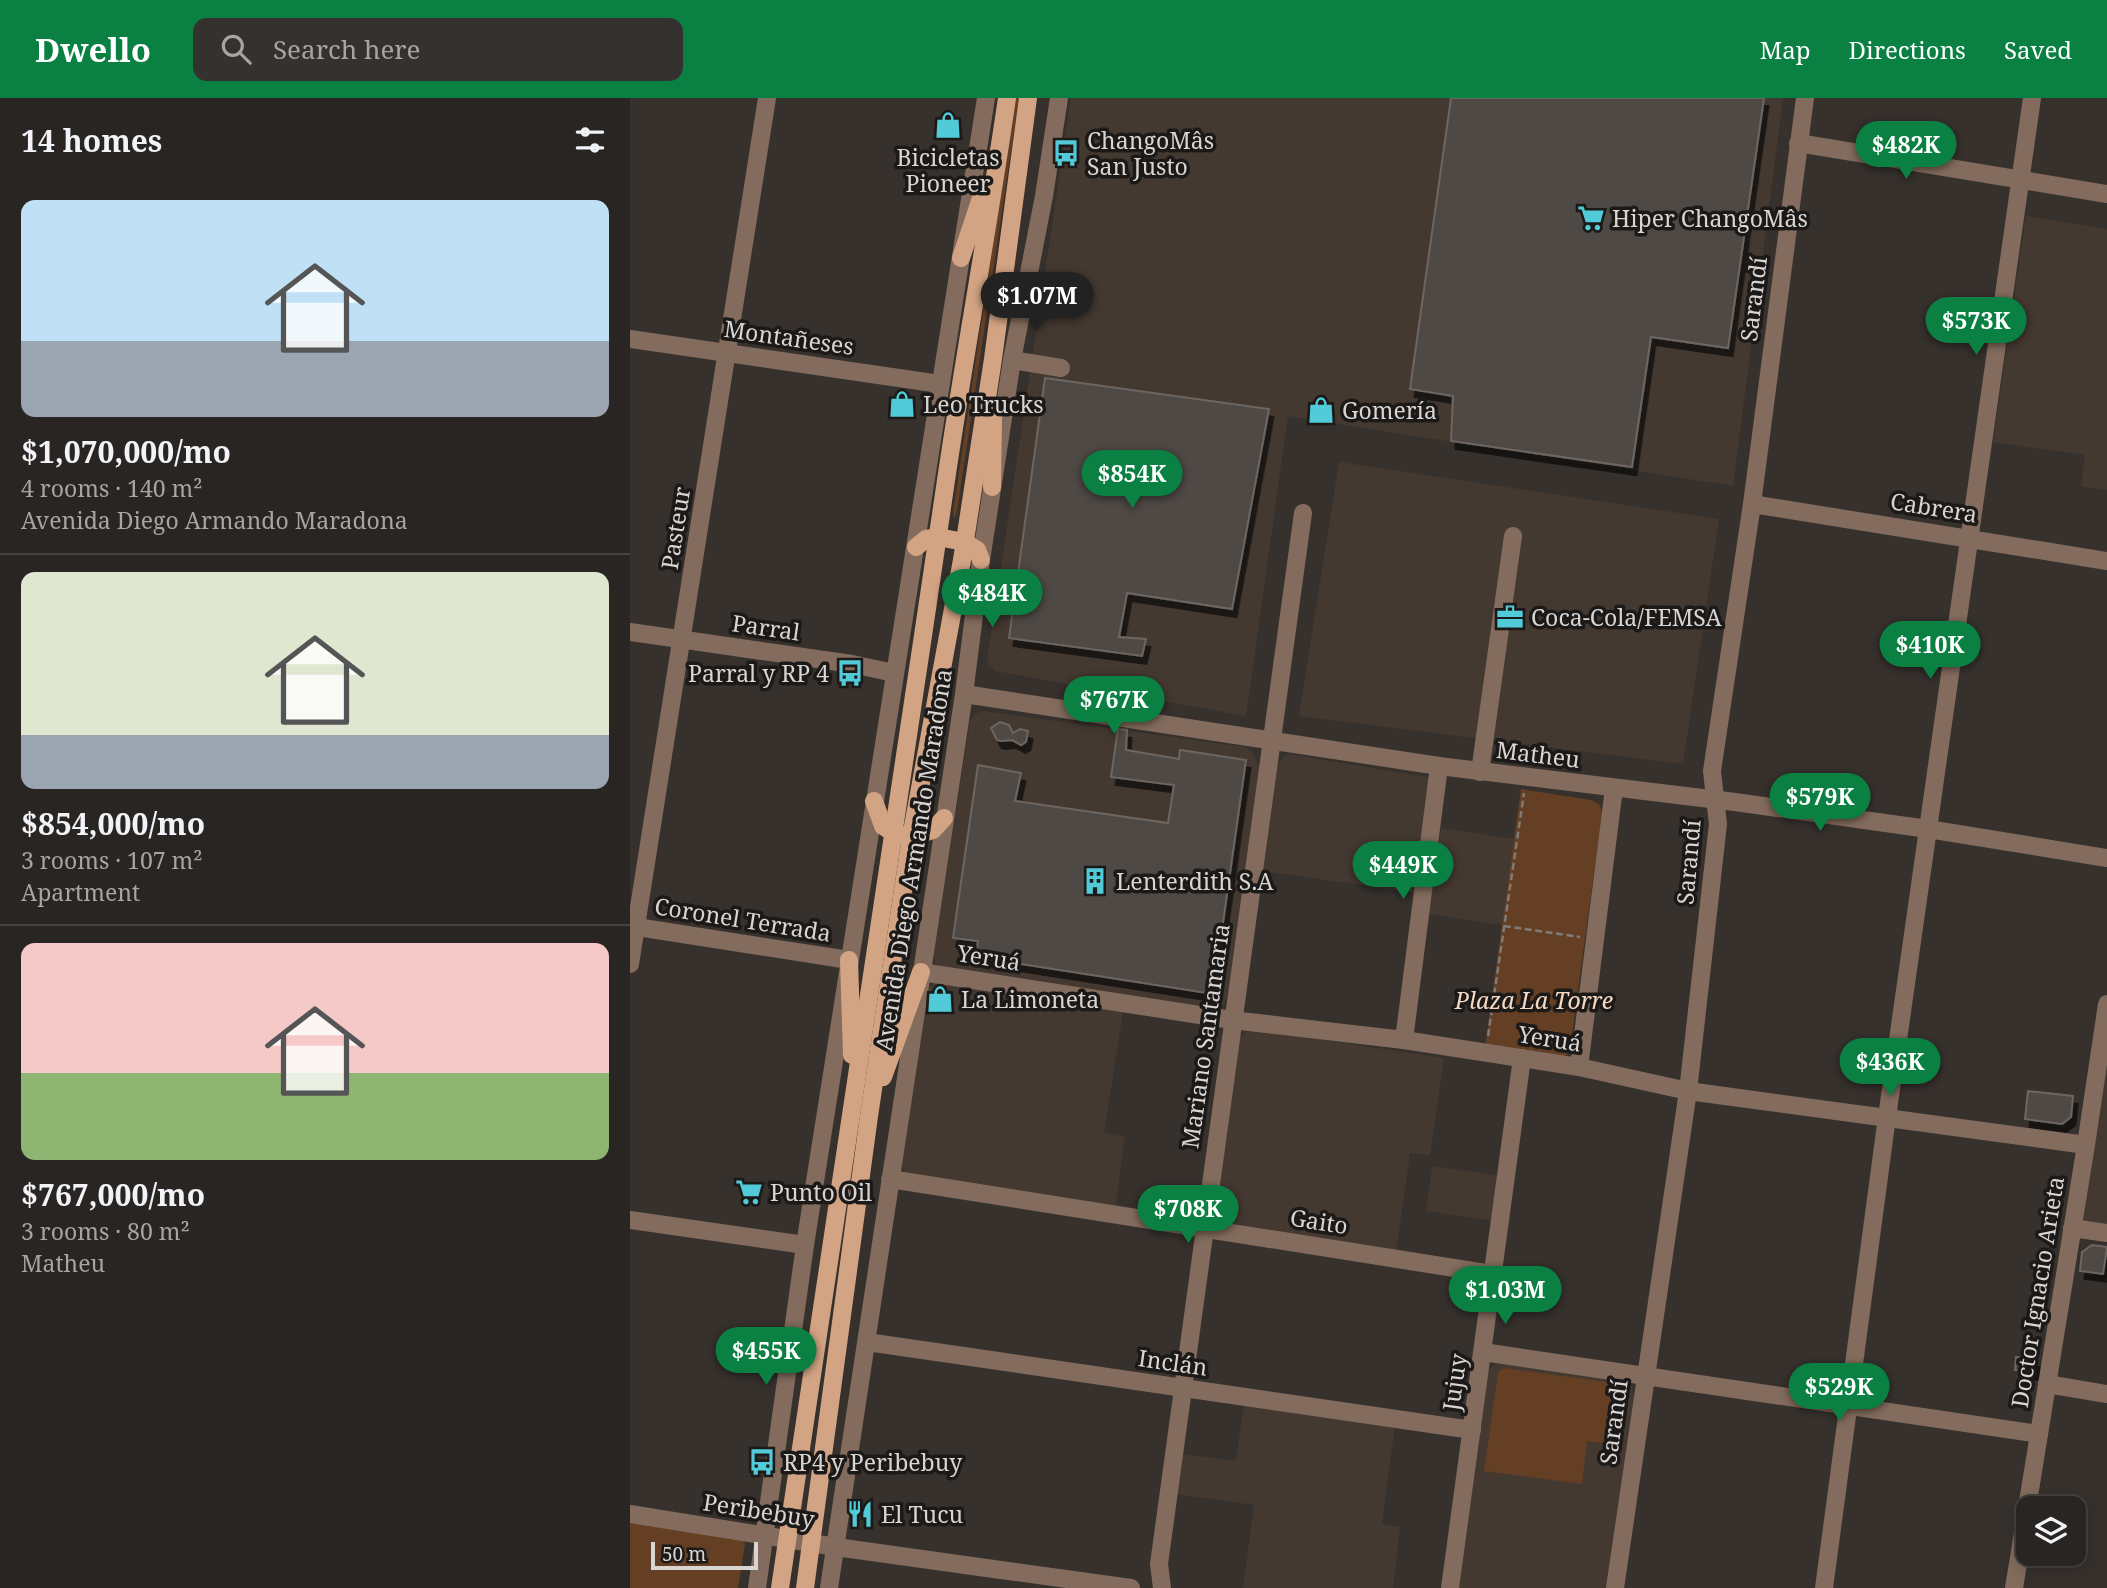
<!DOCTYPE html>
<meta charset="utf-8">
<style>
body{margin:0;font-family:"Noto Serif",serif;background:#35312f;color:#f1f3f6;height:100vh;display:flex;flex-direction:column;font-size:26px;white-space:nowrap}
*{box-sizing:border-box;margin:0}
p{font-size:23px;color:#a5a5a5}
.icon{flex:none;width:38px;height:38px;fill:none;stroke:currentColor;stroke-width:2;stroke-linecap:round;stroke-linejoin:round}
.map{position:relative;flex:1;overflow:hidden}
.drawer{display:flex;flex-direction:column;background:#292522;width:630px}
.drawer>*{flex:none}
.controls{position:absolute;left:1386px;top:1398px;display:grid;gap:14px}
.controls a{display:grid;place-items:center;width:70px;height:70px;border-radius:14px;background:#292522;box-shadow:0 4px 18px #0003,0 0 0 2px #454240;font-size:35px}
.scale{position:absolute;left:21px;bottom:18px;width:107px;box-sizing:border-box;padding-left:7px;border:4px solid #d9d5d2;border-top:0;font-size:19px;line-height:24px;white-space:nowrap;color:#d9d5d2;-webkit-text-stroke:5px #1c1a18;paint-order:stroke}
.price{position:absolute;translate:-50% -60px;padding:0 16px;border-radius:24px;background:#0b8043;color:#fff;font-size:23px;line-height:46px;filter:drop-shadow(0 2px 4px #0008)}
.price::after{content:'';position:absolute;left:50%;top:42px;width:21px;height:16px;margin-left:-10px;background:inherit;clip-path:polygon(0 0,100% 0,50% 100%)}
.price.selected{background:#222;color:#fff}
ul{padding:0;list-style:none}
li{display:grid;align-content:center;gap:14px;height:371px;padding:0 21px}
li+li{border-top:2px solid #454240}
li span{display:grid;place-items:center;height:217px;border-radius:14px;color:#555}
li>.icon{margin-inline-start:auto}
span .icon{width:126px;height:126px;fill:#fffc;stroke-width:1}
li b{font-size:30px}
h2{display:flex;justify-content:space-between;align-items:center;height:84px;padding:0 21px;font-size:30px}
header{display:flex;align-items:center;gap:42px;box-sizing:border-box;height:98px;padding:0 35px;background:#0b8043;color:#fff}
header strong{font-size:33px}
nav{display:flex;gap:38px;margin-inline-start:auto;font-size:24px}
.search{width:490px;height:63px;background:#35312f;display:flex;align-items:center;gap:18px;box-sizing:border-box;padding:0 24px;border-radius:14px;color:#a5a5a5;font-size:26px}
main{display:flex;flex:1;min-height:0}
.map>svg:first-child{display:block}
.built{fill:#443931}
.green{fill:#643f23}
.building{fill:#4f4844;stroke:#6d6661;stroke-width:2;filter:url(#shadow)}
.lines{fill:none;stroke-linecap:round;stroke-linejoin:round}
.path{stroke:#807b77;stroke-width:2.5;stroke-dasharray:7 3.5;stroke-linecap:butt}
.minor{stroke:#836c5d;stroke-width:18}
.major{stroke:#d3a484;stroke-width:18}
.labels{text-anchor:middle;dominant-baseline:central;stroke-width:7;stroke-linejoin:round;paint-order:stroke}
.poi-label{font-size:23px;fill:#d9d5d2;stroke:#1c1a18;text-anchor:start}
.street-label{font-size:23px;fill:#d9d5d2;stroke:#1c1a18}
.park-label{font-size:23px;font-style:italic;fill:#f7d8c3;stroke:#1c1a18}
</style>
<header>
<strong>Dwello</strong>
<div class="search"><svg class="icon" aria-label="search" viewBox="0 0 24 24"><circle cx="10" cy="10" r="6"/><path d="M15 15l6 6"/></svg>Search here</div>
<nav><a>Map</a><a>Directions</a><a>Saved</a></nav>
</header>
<main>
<section class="drawer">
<h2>14 homes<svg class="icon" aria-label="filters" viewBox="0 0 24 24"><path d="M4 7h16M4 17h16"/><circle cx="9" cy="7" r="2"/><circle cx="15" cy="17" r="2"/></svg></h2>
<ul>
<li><span style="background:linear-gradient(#bfe0f5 65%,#9aa5b1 0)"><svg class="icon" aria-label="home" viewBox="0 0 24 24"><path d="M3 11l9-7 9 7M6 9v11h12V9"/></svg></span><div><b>$1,070,000/mo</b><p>4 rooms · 140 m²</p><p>Avenida Diego Armando Maradona</p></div></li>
<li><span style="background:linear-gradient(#dfe7d0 75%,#9aa5b1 0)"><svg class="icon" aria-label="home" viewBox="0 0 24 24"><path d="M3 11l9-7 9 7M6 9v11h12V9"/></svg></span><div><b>$854,000/mo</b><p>3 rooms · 107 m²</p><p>Apartment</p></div></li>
<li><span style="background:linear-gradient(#f6c9c9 60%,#8fb573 0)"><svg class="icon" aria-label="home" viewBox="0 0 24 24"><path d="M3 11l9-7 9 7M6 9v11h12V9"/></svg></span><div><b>$767,000/mo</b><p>3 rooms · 80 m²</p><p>Matheu</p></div></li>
</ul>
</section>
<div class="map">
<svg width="1477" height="1490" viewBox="0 0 1477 1490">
<defs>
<filter id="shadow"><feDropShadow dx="4.5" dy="8" stdDeviation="0" flood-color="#0009"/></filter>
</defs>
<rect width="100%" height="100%" fill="#37312d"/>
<g class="built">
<path d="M441,0H1153L1103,388L658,318L616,618L365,573L357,563Z"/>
<path d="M1396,118L1477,131V392L1451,388L1455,357L1363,344Z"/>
<path d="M709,364L1089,421L1053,666L669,618Z"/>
<path d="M353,613L615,649L622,654L630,669L597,901L592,908L582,909L315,873L305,865L304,854L340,623L345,616Z"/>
<path d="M658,656L796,679L800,682L787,795L633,773L645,671L648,664Z"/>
<path d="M811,730L884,741L872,827L798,816Z"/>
<path d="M304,884L493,914L474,1035L495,1039L485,1110L279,1078L274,1073L271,1066L297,892Z"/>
<path d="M626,932L814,960L800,1057L780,1055L766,1154L594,1128L585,1121L609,939L616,934Z"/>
<path d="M1477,942V1132L1454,1127L1448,1117Z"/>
<path d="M802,1068L872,1078L865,1123L796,1113Z"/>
<path d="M871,1265L997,1283L1001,1286L1004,1297L978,1490H828L857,1275L863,1267Z"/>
<path d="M614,1306L765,1327L752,1426L770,1429L763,1490H613L624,1407L545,1396L551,1356L606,1363Z"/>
</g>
<g class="green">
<path d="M385,0H389L327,414L324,421L323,414Z"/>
<path d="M891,691L961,702L970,707L972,716L940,951L937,957L932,960L855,949Z"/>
<path d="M874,1270L992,1286L996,1292L989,1347L957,1343L952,1386L854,1373L868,1274Z"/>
<path d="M0,1422L111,1437L115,1446L108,1490H0Z"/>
</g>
<g class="building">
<path d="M821,0H1134L1098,250L1021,239L1002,369L821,343L823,298L780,291Z"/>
<path d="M415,280L639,311L602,511L497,495L489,539L516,541L512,558L379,540Z"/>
<path d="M370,624L379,627L383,635L390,631L398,633L396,644L391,647L382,642L371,643L367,642L361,630Z"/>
<path d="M488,631L497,632L496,652L549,661L550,652L616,662L584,888L577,895L346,859L348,843L323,840L348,667L391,675L385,703L538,725L544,687L481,679Z"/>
<path d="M1398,993L1443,998L1441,1019L1432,1026L1395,1021Z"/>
<path d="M1462,1147L1477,1149L1473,1176L1450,1173L1452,1154Z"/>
<path d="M1386,1259L1405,1261L1404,1274L1385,1272Z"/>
</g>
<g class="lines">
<g class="path">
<path d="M874,828L950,839"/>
<path d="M858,938L894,695"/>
</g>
<g class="minor">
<path d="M1168,45L1477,96"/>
<path d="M0,241L310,286"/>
<path d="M382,262L431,270"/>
<path d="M1122,406L1477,463"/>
<path d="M0,534L222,566L264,575"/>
<path d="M334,596L809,668L1105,704L1298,731L1477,760"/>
<path d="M850,674L883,438"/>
<path d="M0,828L219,862"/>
<path d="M0,866L137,0"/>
<path d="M291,874L602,922L774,942L949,969L1058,993L1456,1047"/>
<path d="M774,942L809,668"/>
<path d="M949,969L984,690"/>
<path d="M260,1081L862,1176"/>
<path d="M0,1122L175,1147"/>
<path d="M1442,1130L1477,1135"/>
<path d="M237,1244L842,1332"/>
<path d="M853,1254L1409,1336"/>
<path d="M1417,1286L1477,1296"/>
<path d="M0,1416L206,1449L501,1490"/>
<path d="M127,1490L175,1147L356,0"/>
<path d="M199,1490L334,596L351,462L382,262L414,98L429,0"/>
<path d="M532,1490L529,1466L673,415"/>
<path d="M820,1490L892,960"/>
<path d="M985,1490L1058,993L1088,726L1082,673L1122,406L1175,0"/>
<path d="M1194,1490L1257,1019L1402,0"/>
<path d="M1384,1490L1456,1047L1477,906"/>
</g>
<g class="major">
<path d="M331,160L355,88"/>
<path d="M362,389L363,319"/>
<path d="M286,449L296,441L308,439L334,444L347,452L351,462"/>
<path d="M244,703L253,728L265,736L281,739L303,732L314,720"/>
<path d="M219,862L222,957"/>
<path d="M253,979L291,874"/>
<path d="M150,1490C205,1126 260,761 314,396C333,264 358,132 377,0"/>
<path d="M175,1490L239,1018L281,739L332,462L363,261L398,0"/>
</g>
</g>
<defs>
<symbol id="shop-bare" viewBox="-9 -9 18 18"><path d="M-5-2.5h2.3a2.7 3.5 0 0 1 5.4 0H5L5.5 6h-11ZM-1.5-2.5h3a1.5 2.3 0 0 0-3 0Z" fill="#52cbd9" stroke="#1c1a18" stroke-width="2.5" paint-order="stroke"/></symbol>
<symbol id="bus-bare" viewBox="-9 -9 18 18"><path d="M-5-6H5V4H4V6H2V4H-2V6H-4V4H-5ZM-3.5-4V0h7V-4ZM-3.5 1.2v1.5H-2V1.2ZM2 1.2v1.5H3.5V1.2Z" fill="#52cbd9" stroke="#1c1a18" stroke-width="2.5" paint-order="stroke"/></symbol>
<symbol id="supermarket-bare" viewBox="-9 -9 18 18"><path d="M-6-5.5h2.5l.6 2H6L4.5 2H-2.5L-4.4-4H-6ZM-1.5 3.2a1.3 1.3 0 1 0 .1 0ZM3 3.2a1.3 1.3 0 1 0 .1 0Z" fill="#52cbd9" stroke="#1c1a18" stroke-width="2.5" paint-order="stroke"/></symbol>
<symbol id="office-bare" viewBox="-9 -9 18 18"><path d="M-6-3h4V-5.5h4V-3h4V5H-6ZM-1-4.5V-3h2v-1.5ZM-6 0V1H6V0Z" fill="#52cbd9" stroke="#1c1a18" stroke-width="2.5" paint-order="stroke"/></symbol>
<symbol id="building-bare" viewBox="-9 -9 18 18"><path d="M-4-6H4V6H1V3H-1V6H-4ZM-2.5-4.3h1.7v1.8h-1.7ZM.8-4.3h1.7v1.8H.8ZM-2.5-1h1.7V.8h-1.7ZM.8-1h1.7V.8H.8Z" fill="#52cbd9" stroke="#1c1a18" stroke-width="2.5" paint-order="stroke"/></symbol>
<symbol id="restaurant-bare" viewBox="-9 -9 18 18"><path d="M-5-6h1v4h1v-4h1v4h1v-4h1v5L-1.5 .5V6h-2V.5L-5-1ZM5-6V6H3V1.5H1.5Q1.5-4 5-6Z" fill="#52cbd9" stroke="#1c1a18" stroke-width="2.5" paint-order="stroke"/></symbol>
</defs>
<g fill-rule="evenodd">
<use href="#shop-bare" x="299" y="8" width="38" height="38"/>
<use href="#bus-bare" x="417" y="36" width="38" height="38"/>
<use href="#supermarket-bare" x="942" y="101" width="38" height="38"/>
<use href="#shop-bare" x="253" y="287" width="38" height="38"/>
<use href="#shop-bare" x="672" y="293" width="38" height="38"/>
<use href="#office-bare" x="861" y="500" width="38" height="38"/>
<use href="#bus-bare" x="201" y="556" width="38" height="38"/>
<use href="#building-bare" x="446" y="764" width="38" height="38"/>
<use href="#shop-bare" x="291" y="882" width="38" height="38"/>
<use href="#supermarket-bare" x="100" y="1075" width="38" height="38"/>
<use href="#bus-bare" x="113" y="1345" width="38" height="38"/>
<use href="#restaurant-bare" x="211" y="1397" width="38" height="38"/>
</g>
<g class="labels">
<g class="poi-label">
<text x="457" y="42">ChangoMâs<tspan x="457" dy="26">San Justo</tspan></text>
<text x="318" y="59" text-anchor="middle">Bicicletas<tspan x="318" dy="26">Pioneer</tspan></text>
<text x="982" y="120">Hiper ChangoMâs</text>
<text x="293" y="306">Leo Trucks</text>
<text x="712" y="312">Gomería</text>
<text x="901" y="519">Coca-Cola/FEMSA</text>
<text x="199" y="575" text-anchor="end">Parral y RP 4</text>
<text x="486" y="783">Lenterdith S.A</text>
<text x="331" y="901">La Limoneta</text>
<text x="140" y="1094">Punto Oil</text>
<text x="153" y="1364">RP4 y Peribebuy</text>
<text x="251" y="1416">El Tucu</text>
</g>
<g class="street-label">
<text transform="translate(1123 201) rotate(-83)">Sarandí</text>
<text transform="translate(159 239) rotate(8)">Montañeses</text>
<text transform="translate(1304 409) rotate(9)">Cabrera</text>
<text transform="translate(45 430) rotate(-81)">Pasteur</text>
<text transform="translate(136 529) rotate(8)">Parral</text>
<text transform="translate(908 656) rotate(7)">Matheu</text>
<text transform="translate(283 762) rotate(-81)">Avenida Diego Armando Maradona</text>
<text transform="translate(1058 764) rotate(-85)">Sarandí</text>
<text transform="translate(113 821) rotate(9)">Coronel Terrada</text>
<text transform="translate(359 859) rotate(9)">Yeruá</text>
<text transform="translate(575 938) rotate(-82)">Mariano Santamaria</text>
<text transform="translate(920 940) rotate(9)">Yeruá</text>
<text transform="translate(689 1123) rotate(9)">Gaito</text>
<text transform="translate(1407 1194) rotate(-81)">Doctor Ignacio Arieta</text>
<text transform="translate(543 1264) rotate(8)">Inclán</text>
<text transform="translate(824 1284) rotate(-82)">Jujuy</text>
<text transform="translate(983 1324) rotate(-82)">Sarandí</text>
<text transform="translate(129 1412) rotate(9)">Peribebuy</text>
</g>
<g class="park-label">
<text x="904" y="902">Plaza La Torre</text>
</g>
</g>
</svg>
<div class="controls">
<a><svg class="icon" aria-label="layers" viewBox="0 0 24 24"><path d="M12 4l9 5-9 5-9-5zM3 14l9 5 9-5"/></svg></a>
</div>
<div class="scale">50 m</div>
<b class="price" style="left:1276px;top:83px">$482K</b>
<b class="price selected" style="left:407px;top:234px">$1.07M</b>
<b class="price" style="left:1346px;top:259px">$573K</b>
<b class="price" style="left:502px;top:412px">$854K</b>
<b class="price" style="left:362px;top:531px">$484K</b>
<b class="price" style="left:1300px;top:583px">$410K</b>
<b class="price" style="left:484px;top:638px">$767K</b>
<b class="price" style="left:1190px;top:735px">$579K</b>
<b class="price" style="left:773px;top:803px">$449K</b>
<b class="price" style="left:1260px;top:1000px">$436K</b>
<b class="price" style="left:558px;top:1147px">$708K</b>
<b class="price" style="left:875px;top:1228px">$1.03M</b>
<b class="price" style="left:136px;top:1289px">$455K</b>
<b class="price" style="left:1209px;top:1325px">$529K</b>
</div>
</main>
